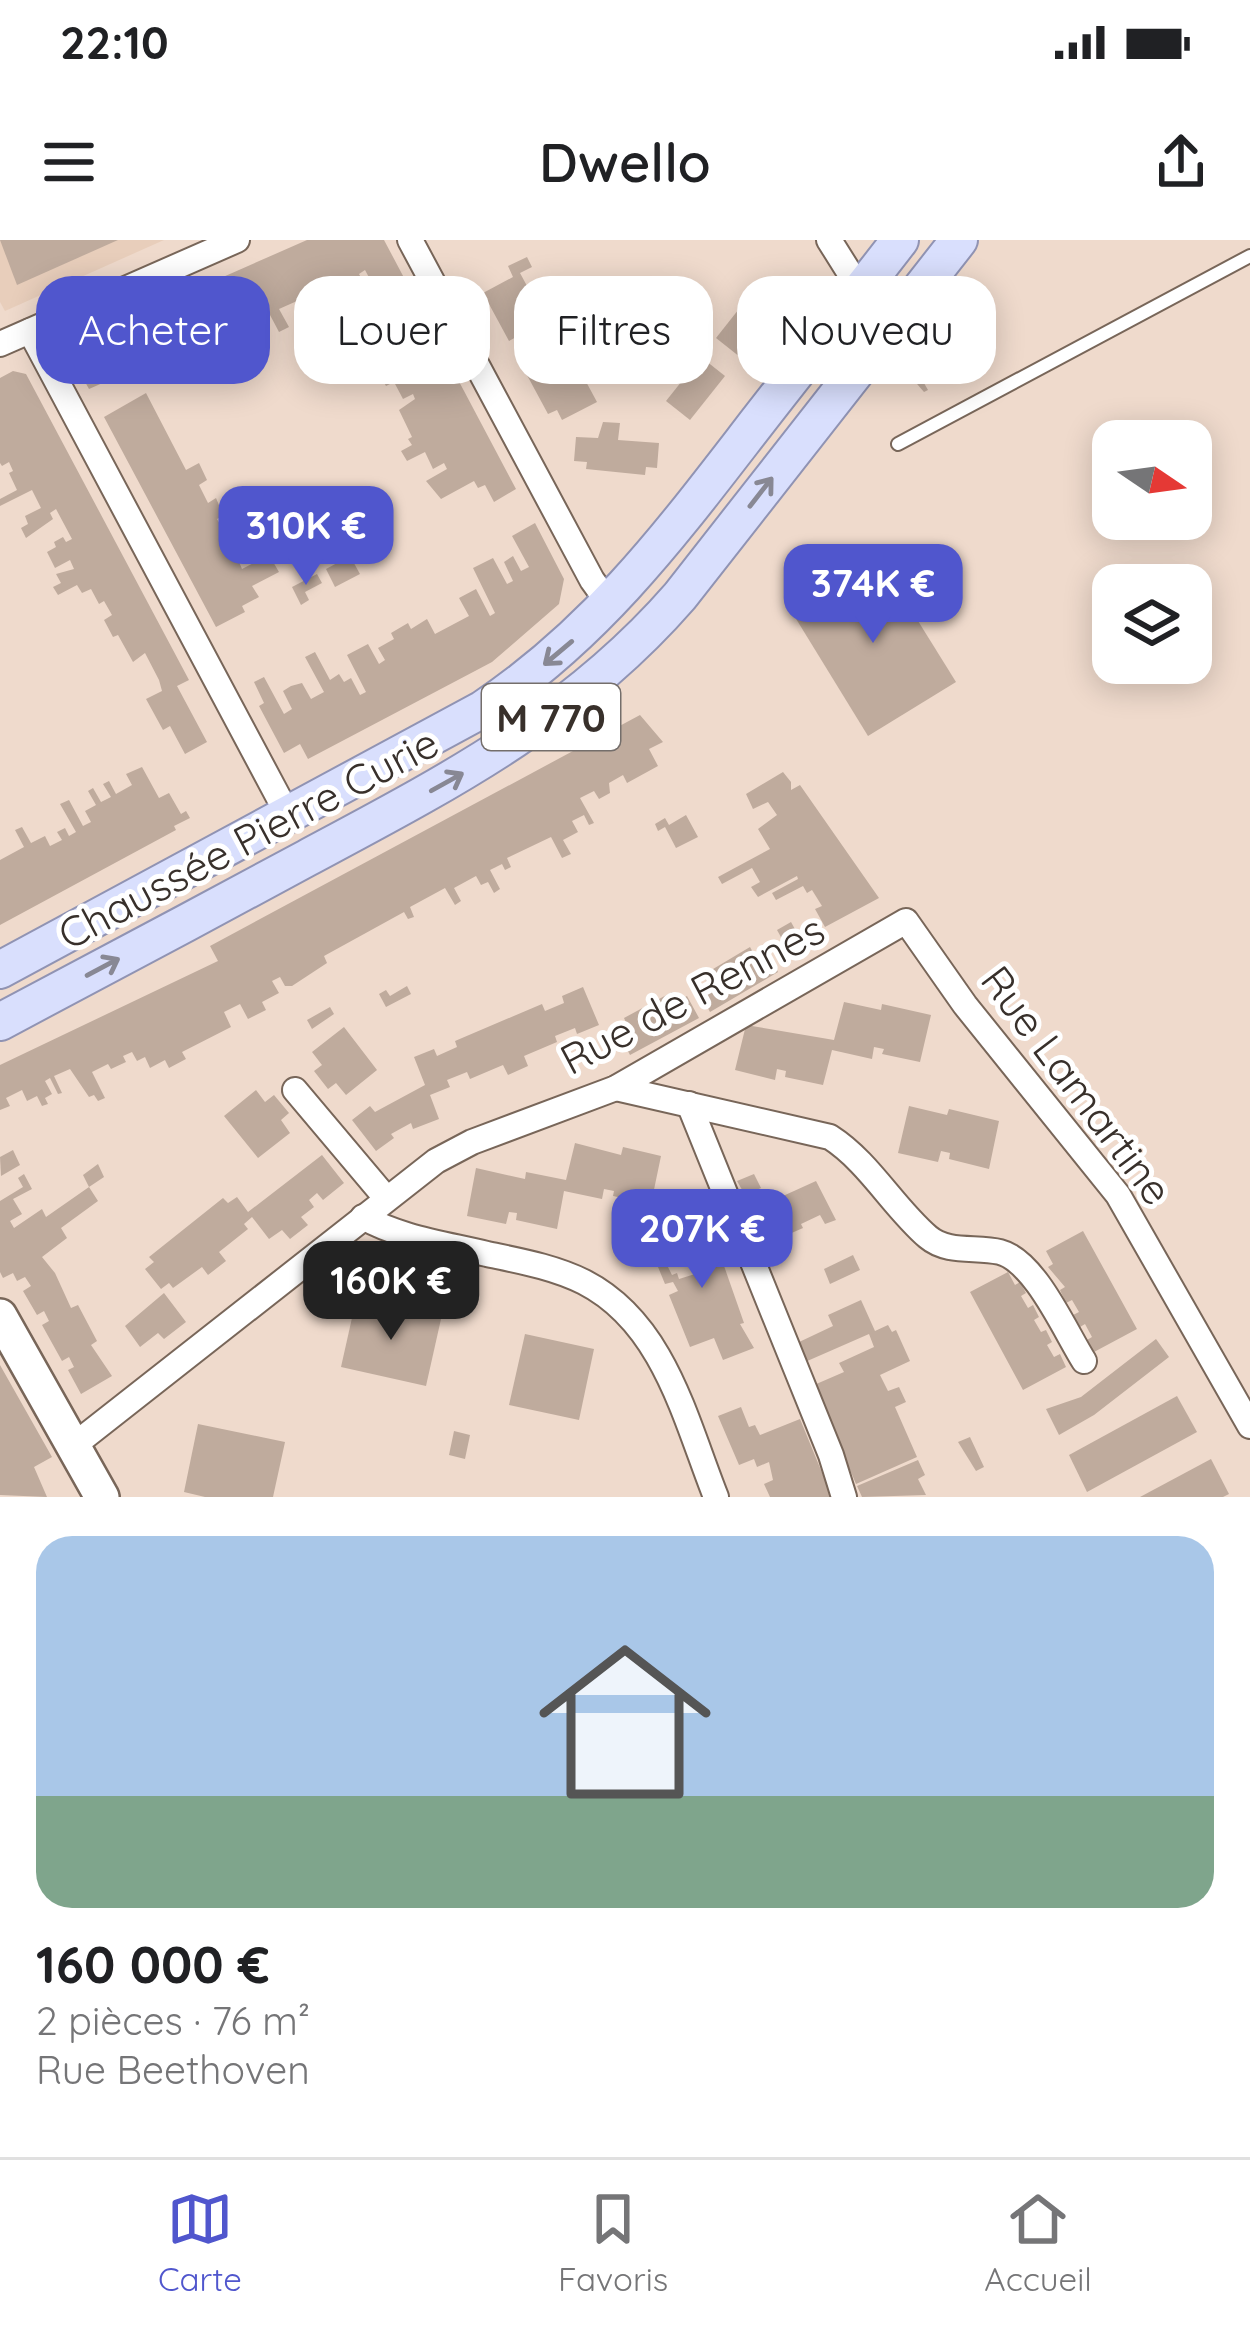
<!DOCTYPE html>
<html lang="fr">
<meta charset="utf-8">
<style>
body{margin:0;font-family:Quicksand,sans-serif;background:#f6f6f6;color:#202124;height:100vh;display:flex;flex-direction:column;font-size:45px;white-space:nowrap}
*{box-sizing:border-box;margin:0}
p{font-size:39px;color:#757577}
.icon{flex:none;width:66px;height:66px;fill:none;stroke:currentColor;stroke-width:2;stroke-linecap:round;stroke-linejoin:round}
.map{position:relative;height:1257px;overflow:hidden}
.details{display:flex;flex-direction:column;background:#fff;flex:1}
.details>*{flex:none}
.hud{position:absolute;left:36px;top:36px;width:1179px;height:108px;display:flex;gap:24px}
.needle{width:78px;rotate:103deg}
.fabs{position:absolute;left:1092px;top:180px;display:grid;gap:24px}
.fabs a{display:grid;place-items:center;width:120px;height:120px;border-radius:24px;background:#fff;box-shadow:0 6px 30px #0003;font-size:60px}
.price{position:absolute;translate:-50% -102px;padding:0 27px;border-radius:24px;background:#5056cd;color:#fff;font-size:39px;line-height:78px;filter:drop-shadow(0 3px 6px #0008)}
.price::after{content:'';position:absolute;left:50%;top:72px;width:36px;height:27px;margin-left:-18px;background:inherit;clip-path:polygon(0 0,100% 0,50% 100%)}
.price.current{background:#222;color:#fff}
ul{padding:0;list-style:none}
li{display:grid;align-content:center;gap:24px;height:636px;padding:0 36px}
li span{display:grid;place-items:center;height:372px;border-radius:36px;color:#555}
li>.icon{margin-inline-start:auto}
span .icon{width:216px;height:216px;fill:#fffc;stroke-width:1}
li b{font-size:51px}
.pill{padding:0 42px;border-radius:36px;background:#fff;box-shadow:0 6px 30px #0003;font-size:42px;line-height:108px}
.pill.current{background:#5056cd;color:#fff}
.status{display:flex;justify-content:space-between;align-items:center;height:84px;padding:0 60px;background:#fff;direction:ltr}
.status svg{height:33px;fill:currentColor}
header{display:flex;justify-content:space-between;align-items:center;height:156px;padding:0 36px;background:#fff;font-size:54px;font-weight:600}
.dock{display:flex;justify-content:space-around;align-items:center;height:168px;border-top:3px solid #e0e0e0;background:#fff;font-size:33px;color:#757577}
.dock a{display:grid;justify-items:center;gap:6px}
.dock .current{color:#5056cd}
.map>svg:first-child{display:block}
.built{fill:#e8cebb}
.building{fill:#bfab9d;fill-rule:evenodd}
.lines{fill:none;stroke-linecap:round;stroke-linejoin:round}
.lane-casing{stroke:#786659;stroke-width:16}
.street-casing{stroke:#786659;stroke-width:28}
.secondary-casing{stroke:#786659;stroke-width:38}
.primary-casing{stroke:#9093b3;stroke-width:40}
.lane{stroke:#fff;stroke-width:12}
.street{stroke:#fff;stroke-width:24}
.secondary{stroke:#fff;stroke-width:33}
.primary{stroke:#d9dffd;stroke-width:36}
.oneway{stroke:#888894}
.labels{text-anchor:middle;dominant-baseline:central;stroke-width:10;stroke-linejoin:round;paint-order:stroke}
.shield{fill:#fff;stroke:#746e6b;stroke-width:3}
.shield-label{font-size:39px;font-weight:bold;fill:#38302b}
.street-label{font-size:42px;fill:#38302b;stroke:#fff}
</style>
<div class="status"><b>22:10</b><svg viewBox="0 0 49 12"><path d="M0 12V9h3v3zM5 12V6h3v6zM10 12V3h3v9zM15 12V0h3v12zM26 1h20v11H26zM47 4h2v5h-2z"/></svg></div>
<header><svg class="icon" aria-label="menu" viewBox="0 0 24 24"><path d="M4 6h16M4 12h16M4 18h16"/></svg>Dwello<svg class="icon" aria-label="share" viewBox="0 0 24 24"><path d="M12 15V3M7 8l5-5 5 5M5 13v7h14v-7"/></svg></header>
<div class="map">
<svg width="1250" height="1257" viewBox="0 0 1250 1257">
<rect width="100%" height="100%" fill="#efdacc"/>
<path class="built" d="M0,0H164L5,71L0,62Z"/>
<g class="building">
<path d="M0,0H118L17,45Z"/>
<path d="M307,0H384L516,249L494,262L485,245L478,248L474,241L441,259L426,241L447,229L444,223L433,229L425,212L407,221L401,211L412,205L408,199L412,197L399,170L415,159L413,154L403,159L394,142L386,146L381,137L395,130L391,121L409,112L365,30L359,34L366,47L347,60L339,44L323,48L345,89L335,94L324,73L314,79L308,67L302,71L297,61L279,69L289,87L279,92L270,75L251,84L265,111L242,122L222,85L198,95L194,86L183,91L189,105L89,149L69,113L73,103Z"/>
<path d="M527,17L532,27L520,33L533,57L524,62L536,86L509,101L483,53L513,37L508,26Z"/>
<path d="M750,55L774,73L740,117L716,98Z"/>
<path d="M587,59L594,70L574,81L567,70Z"/>
<path d="M676,66L691,78L684,88L668,76Z"/>
<path d="M565,88L570,98L558,105L571,129L577,125L597,162L562,180L557,170L548,174L521,124L552,108L547,97Z"/>
<path d="M701,117L725,136L690,180L666,161Z"/>
<path d="M913,124L928,150L924,152L904,129Z"/>
<path d="M13,131L26,134L189,440L177,446L207,502L185,514L170,486L163,490L146,459L162,451L159,440L145,413L133,422L118,395L113,397L104,380L112,375L104,361L99,364L91,349L82,353L77,345L58,355L53,347L61,343L56,334L74,329L70,320L55,328L47,312L56,307L54,302L63,297L66,302L72,299L56,269L50,273L53,279L26,298L21,288L28,284L25,276L41,268L32,250L0,266V259L17,250L9,233L13,231L9,222L2,226L0,223V138Z"/>
<path d="M146,153L186,230L199,223L207,240L199,245L208,263L216,258L221,270L234,263L237,269L217,279L226,295L240,287L249,305L235,312L242,329L269,315L279,332L252,346L259,357L242,366L245,372L216,387L104,177Z"/>
<path d="M603,182L620,183L618,200L659,203L657,228L646,227L645,235L586,229L587,222L574,221L576,197L598,198Z"/>
<path d="M329,248L335,259L313,270L307,259Z"/>
<path d="M535,283L564,339L559,364L492,422L475,431L308,519L300,504L284,513L259,466L264,463L254,442L264,437L284,474L292,469L283,451L291,446L302,443L311,459L324,452L305,417L315,412L330,440L339,434L344,442L351,438L360,455L366,452L347,415L368,404L379,424L385,420L378,408L394,399L391,393L408,383L411,389L427,379L435,394L469,376L459,358L476,349L490,376L495,373L473,328L493,318L507,344L513,341L504,322L513,316L521,331L529,327L512,296Z"/>
<path d="M877,315L956,442L868,496L790,369Z"/>
<path d="M350,316L360,334L335,347L326,329Z"/>
<path d="M317,334L322,343L305,352L309,360L301,365L292,347Z"/>
<path d="M640,475L663,502L649,509L658,526L627,543L623,535L609,543L610,553L599,559L594,551L580,558L594,583L589,585L584,575L572,581L578,592L563,600L571,614L562,618L551,597L507,618L511,627L505,630L502,624L490,630L500,649L494,653L488,642L481,645L476,636L454,648L461,661L455,665L445,648L410,667L414,677L408,679L404,672L324,716L327,723L292,746H285L280,737L272,741L279,753L262,762L266,770L248,779L240,764L224,772L231,787L182,812L186,819L169,828L165,820L150,828L145,817L137,821L132,812L123,816L126,822L111,829L108,824L92,832L105,858L98,861L94,855L89,857L70,829L54,836L62,853L58,854L50,838L45,841L52,854L45,858L48,864L42,866L37,856L27,861L22,850L6,858L10,866L0,870V825L218,721L210,706Z"/>
<path d="M142,527L159,558L169,553L181,574L186,571L190,578L174,586L176,590L0,685V620L24,607L15,590L22,587L31,603L45,596L50,606L62,600L57,592L65,588L69,596L76,592L60,564L69,560L83,586L91,582L85,571L96,565L88,551L93,548L101,562L111,557L103,544L109,541L116,554L132,545L126,534Z"/>
<path d="M783,532L791,542V550L800,545L879,658L825,687L815,669L822,666L812,650L807,653L803,646L776,660L772,653L798,639L797,636L758,657L751,647L760,642L752,628L722,644L718,637L770,609L758,589L777,575L768,562L753,569L746,554Z"/>
<path d="M686,575L698,597L676,608L665,587L658,591L655,584L665,578L669,585Z"/>
<path d="M791,682L801,700L787,708L777,690Z"/>
<path d="M750,707L755,716L765,709L778,732L710,772L698,750L708,744L703,735Z"/>
<path d="M407,746L411,754L386,767L379,754L386,750L390,756Z"/>
<path d="M583,747L599,785L577,794L575,788L555,796L557,802L524,816L528,826L508,835L503,825L470,839L467,832L447,840L450,847L430,855L439,879L413,889L411,883L391,894L394,898L376,911L352,880L370,866L375,872L425,845L414,817L434,809L437,816L457,807L455,801L542,764L545,771L564,763L562,756Z"/>
<path d="M672,752L677,761L687,756L699,778L630,815L618,792L628,787L624,778Z"/>
<path d="M844,762L881,770L882,764L931,775L920,822L882,814L884,809L874,807L872,819L832,810L823,845L785,837L786,831L777,829L775,840L735,830L746,785L834,800Z"/>
<path d="M330,767L334,774L312,789L307,780Z"/>
<path d="M344,787L377,830L346,855L336,843L328,849L314,831L322,825L312,812Z"/>
<path d="M256,850L265,862L274,855L289,873L281,880L290,893L258,918L224,876Z"/>
<path d="M909,866L947,875L949,869L999,881L989,929L949,919L950,913L941,911L938,922L898,913Z"/>
<path d="M575,903L621,915L623,907L661,916L651,964L613,956L614,951L604,949L602,959L564,951L557,989L516,980L517,973L509,972L506,984L467,976L476,928L525,939L526,932L566,940Z"/>
<path d="M13,910L20,925L1,936L0,917Z"/>
<path d="M322,915L344,943L323,960L317,953L309,960L314,967L301,977L308,985L290,999L282,990L269,999L252,977L244,984L248,989L219,1012L226,1021L208,1035L202,1027L173,1048L169,1043L161,1049L145,1029L154,1022L149,1017L223,958L228,963L237,957L248,972Z"/>
<path d="M98,924L104,937L89,947L83,935Z"/>
<path d="M24,934L32,949L13,959L22,974L10,981L14,988L42,969L46,977L89,947L98,961L61,988L67,998L42,1017L55,1033L71,1068L78,1065L97,1101L91,1105L112,1136L81,1154L68,1130L74,1127L69,1117L62,1121L42,1085L49,1081L44,1071L37,1075L23,1051L31,1046L25,1037L17,1041L13,1033L3,1038L0,1032V961L23,947L18,938Z"/>
<path d="M754,934L761,948L745,955L737,941Z"/>
<path d="M816,941L836,980L825,984L820,975L801,984L803,988L787,995L786,990L765,1000L752,970Z"/>
<path d="M709,983L744,1083L740,1084L754,1108L723,1120L714,1098L690,1107L669,1055L678,1051L673,1042L665,1044L649,1005ZM689,1017L695,1034L679,1039L677,1033L672,1035L667,1025Z"/>
<path d="M1083,991L1137,1089L1094,1112L1087,1100L1092,1097L1085,1084L1080,1087L1073,1075L1079,1072L1072,1060L1066,1063L1060,1050L1065,1047L1048,1027L1053,1024L1046,1011Z"/>
<path d="M853,1015L860,1030L830,1044L824,1029Z"/>
<path d="M1008,1032L1015,1045L1020,1042L1026,1053L1021,1056L1028,1068L1033,1065L1039,1077L1034,1080L1041,1092L1046,1090L1052,1102L1047,1105L1054,1117L1060,1114L1066,1127L1023,1150L970,1052Z"/>
<path d="M164,1053L186,1082L164,1099L158,1093L140,1107L125,1086Z"/>
<path d="M356,1060L441,1079L426,1146L341,1127Z"/>
<path d="M861,1060L875,1091L888,1085L892,1092L896,1090L910,1121L880,1135L888,1151L899,1147L906,1162L895,1167L917,1217L856,1244L814,1145L844,1132L839,1123L874,1107L869,1094L805,1122L797,1103L833,1086L828,1075Z"/>
<path d="M525,1094L594,1109L579,1180L509,1165Z"/>
<path d="M1156,1099L1169,1117L1094,1175L1059,1195L1046,1169L1081,1157Z"/>
<path d="M0,1125L52,1217L34,1227L47,1257L0,1255Z"/>
<path d="M1177,1156L1197,1192L1087,1252L1069,1215Z"/>
<path d="M741,1167L749,1187L755,1185L760,1195L800,1179L832,1257H770L764,1244L773,1240L769,1222L757,1227L754,1219L739,1225L718,1176Z"/>
<path d="M198,1184L285,1202L273,1257H205L184,1252Z"/>
<path d="M454,1191L470,1195L465,1219L449,1215Z"/>
<path d="M970,1197L984,1227L976,1231L958,1202Z"/>
<path d="M1211,1219L1229,1254L1223,1257H1140Z"/>
<path d="M918,1220L925,1235L918,1239L926,1255L862,1257L857,1246Z"/>
</g>
<g class="lines">
<defs>
<path id="lane" d="M898,204L1250,16"/>
<g id="street">
<path d="M410,0L592,340L610,365"/>
<path d="M829,0L861,51"/>
<path d="M30,91L288,575"/>
<path d="M0,104L237,0"/>
<path d="M616,848L830,897C869,922 893,967 928,997C948,1014 977,1006 1000,1012C1035,1021 1065,1091 1084,1121"/>
<path d="M295,850L386,958"/>
<path d="M689,864L831,1215L844,1257"/>
<path d="M363,977C400,998 446,1004 487,1014C520,1021 554,1027 584,1042C664,1083 685,1179 716,1257"/>
<path d="M73,1206L436,921L472,902L616,848L906,681L965,765L1118,955L1250,1186"/>
</g>
<path id="secondary" d="M0,1076L102,1257"/>
<g id="primary">
<path d="M0,730L483,469C595,394 667,299 748,194C798,129 850,65 900,0"/>
<path d="M0,782C102,728 205,673 307,618C447,543 574,478 680,356L959,0"/>
</g>
</defs>
<use href="#lane" class="lane-casing"/>
<use href="#street" class="street-casing"/>
<use href="#secondary" class="secondary-casing"/>
<use href="#primary" class="primary-casing"/>
<use href="#lane" class="lane"/>
<use href="#street" class="street"/>
<use href="#secondary" class="secondary"/>
<use href="#primary" class="primary"/>
</g>
<defs><path id="oneway-shaft" d="M-6 0H5M1.5-3L5.5 0L1.5 3" fill="none" stroke-width="1.6" stroke-linecap="round" stroke-linejoin="round" transform="scale(3)"/></defs>
<g class="oneway">
<use href="#oneway-shaft" transform="translate(761 252) rotate(-52)"/>
<use href="#oneway-shaft" transform="translate(558 413) rotate(140)"/>
<use href="#oneway-shaft" transform="translate(447 542) rotate(-29)"/>
<use href="#oneway-shaft" transform="translate(103 727) rotate(-28)"/>
</g>
<g class="labels">
<rect class="shield" x="482" y="444" width="138" height="66" rx="9"/>
<g class="shield-label">
<text x="551" y="477">M 770</text>
</g>
<g class="street-label">
<text transform="translate(248 598) rotate(-28)">Chaussée Pierre Curie</text>
<text transform="translate(692 754) rotate(-28)">Rue de Rennes</text>
<text transform="translate(1077 845) rotate(53)">Rue Lamartine</text>
</g>
</g>
</svg>
<div class="fabs">
<a><svg class="needle" viewBox="-14 -14 28 28"><path d="M0-13l5 13h-10z" fill="#e53935"/><path d="M0 13l5-13h-10z" fill="#757577"/></svg></a>
<a><svg class="icon" aria-label="layers" viewBox="0 0 24 24"><path d="M12 4l9 5-9 5-9-5zM3 14l9 5 9-5"/></svg></a>
</div>
<b class="price" style="left:306px;top:348px">310K €</b>
<b class="price" style="left:873px;top:406px">374K €</b>
<b class="price" style="left:702px;top:1051px">207K €</b>
<b class="price current" style="left:391px;top:1103px">160K €</b>
<div class="hud">
<a class="pill current">Acheter</a>
<a class="pill">Louer</a>
<a class="pill">Filtres</a>
<a class="pill">Nouveau</a>
</div>
</div>
<section class="details">
<ul>
<li><span style="background:linear-gradient(#a9c7e8 70%,#7fa58c 0)"><svg class="icon" aria-label="home" viewBox="0 0 24 24"><path d="M3 11l9-7 9 7M6 9v11h12V9"/></svg></span><div><b>160 000 €</b><p>2 pièces · 76 m²</p><p>Rue Beethoven</p></div></li>
</ul>
</section>
<nav class="dock">
<a class="current"><svg class="icon" aria-label="map" viewBox="0 0 24 24"><path d="M3 6l6-2 6 2 6-2v14l-6 2-6-2-6 2zM9 4v14M15 6v14"/></svg>Carte</a>
<a><svg class="icon" aria-label="saved" viewBox="0 0 24 24"><path d="M7 4h10v16l-5-4-5 4z"/></svg>Favoris</a>
<a><svg class="icon" aria-label="home" viewBox="0 0 24 24"><path d="M3 11l9-7 9 7M6 9v11h12V9"/></svg>Accueil</a>
</nav>
